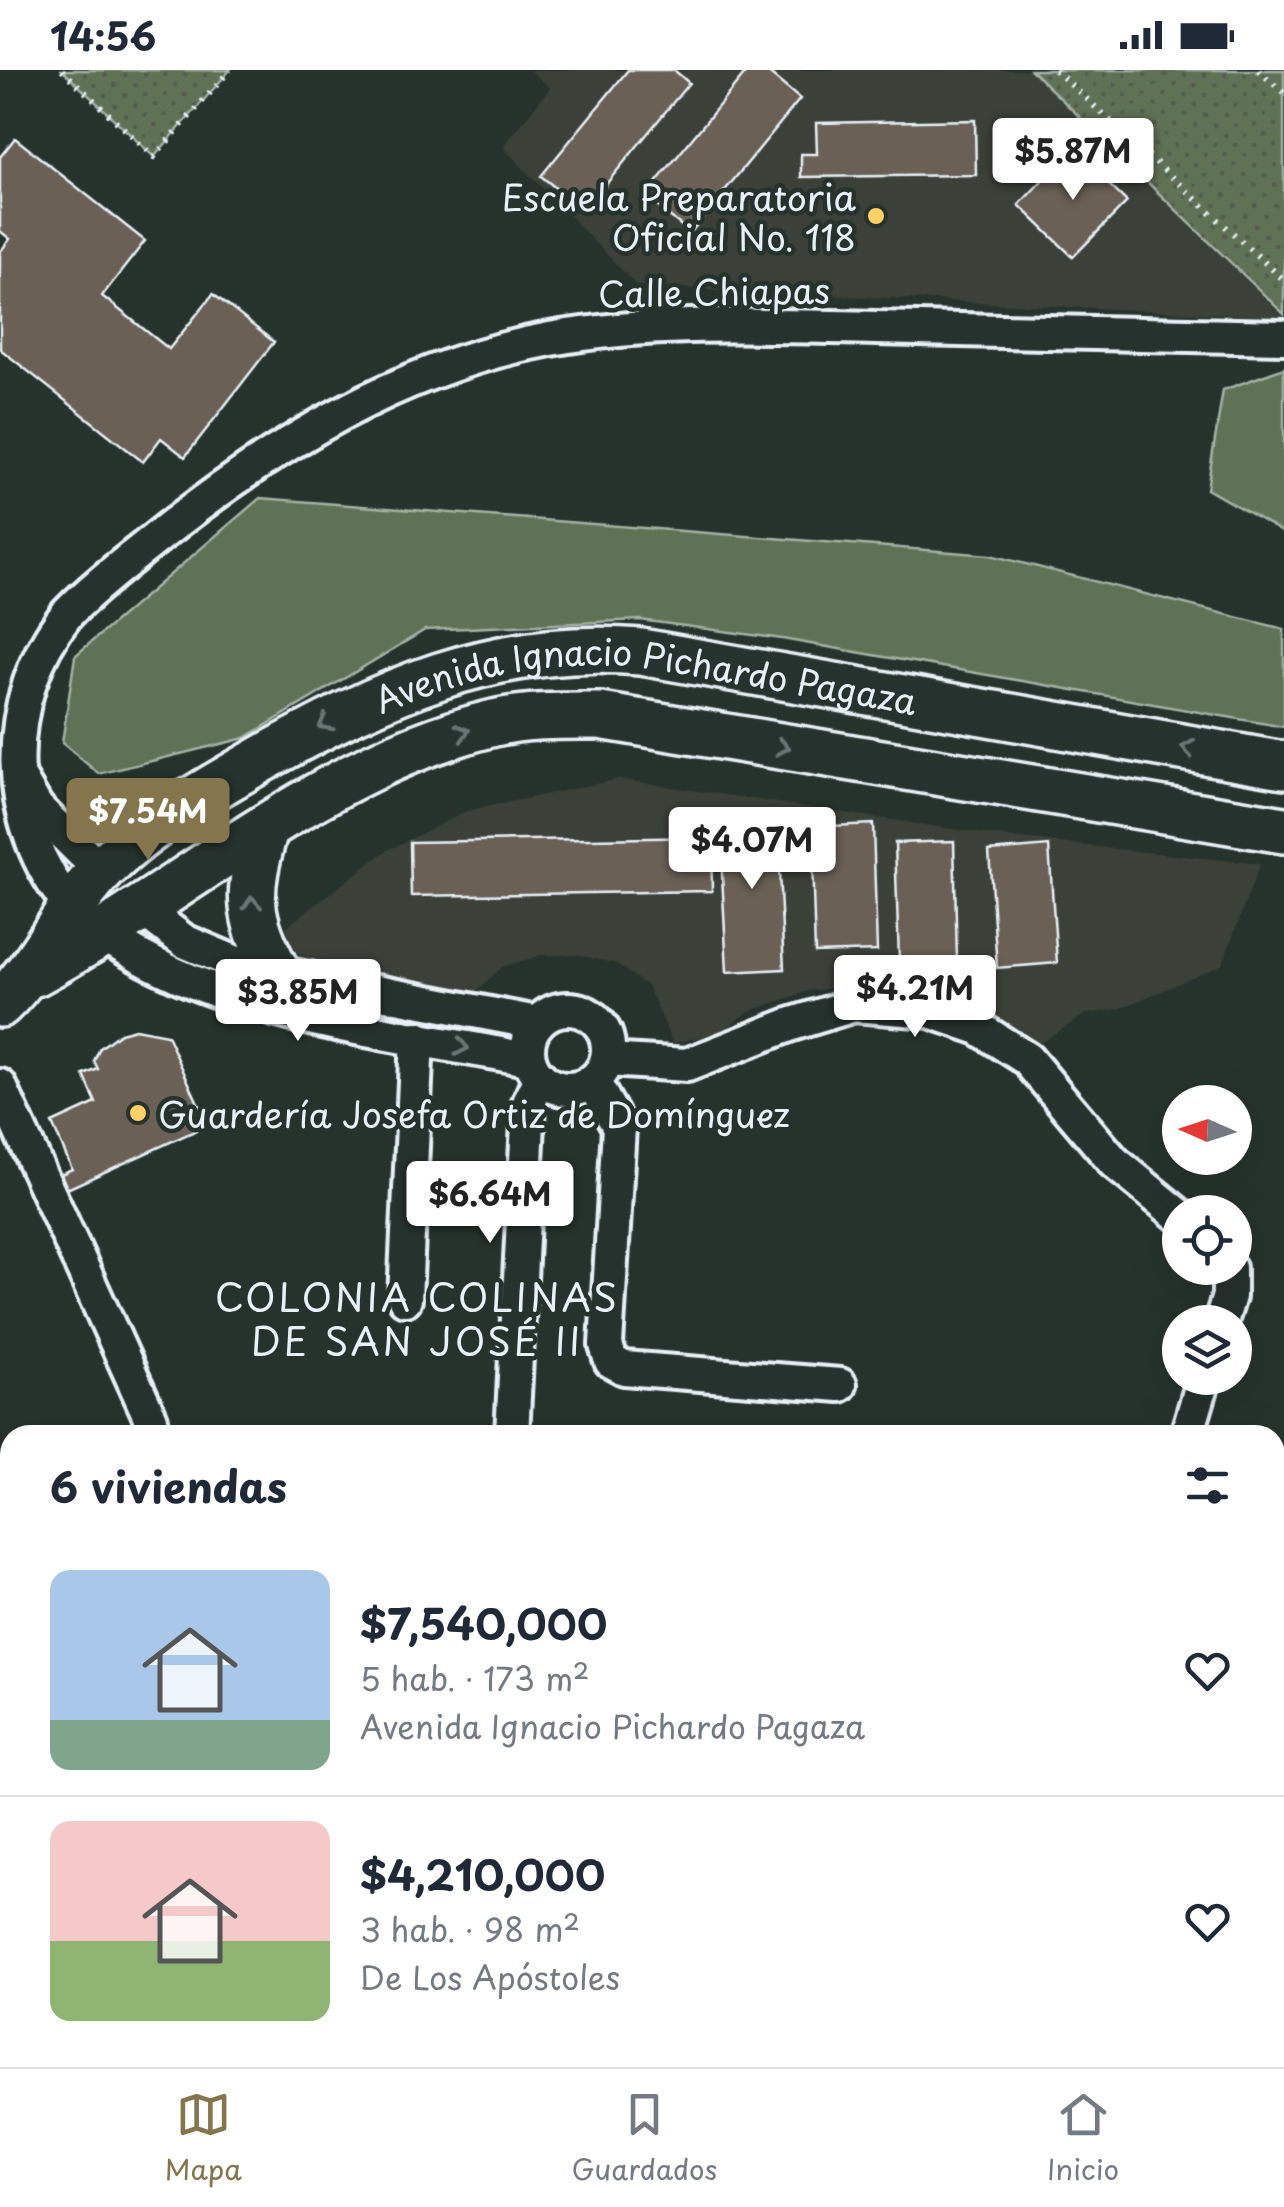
<!DOCTYPE html>
<html lang="es">
<meta charset="utf-8">
<style>
body{margin:0;font-family:"Playpen Sans",sans-serif;background:#f2f2f3;color:#1f2937;height:100vh;display:flex;flex-direction:column;font-size:38px;white-space:nowrap}
*{box-sizing:border-box;margin:0}
p{font-size:32px;color:#747a83}
.icon{flex:none;width:55px;height:55px;fill:none;stroke:currentColor;stroke-width:2;stroke-linecap:round;stroke-linejoin:round}
.map{position:relative;flex:1;overflow:hidden}
.panel{position:absolute;left:0px;top:1355px;width:1285px;height:642px;display:flex;flex-direction:column;background:#fff;border-radius:30px 30px 0 0;box-shadow:0 10px 40px #0002}
.panel>*{flex:none}
.needle{width:65px;rotate:273deg}
.tools{position:absolute;left:1162px;top:1015px;display:grid;gap:20px}
.tools a{display:grid;place-items:center;width:90px;height:90px;border-radius:50%;background:#fff;box-shadow:0 10px 40px #0002;font-size:50px}
.price{position:absolute;translate:-50% -85px;padding:0 22px;border-radius:10px;background:#fff;color:#222;font-size:32px;line-height:65px;filter:drop-shadow(0 2px 5px #0008)}
.price::after{content:'';position:absolute;left:50%;top:60px;width:30px;height:22px;margin-left:-15px;background:inherit;clip-path:polygon(0 0,100% 0,50% 100%)}
.price.on{background:#84754c;color:#fff}
ul{padding:0;list-style:none}
li{display:flex;align-items:center;gap:30px;height:250px;padding:0 50px}
li+li{border-top:2px solid #e0e1e3}
li span{display:grid;place-items:center;flex:none;width:280px;height:200px;border-radius:20px;color:#555}
li>.icon{margin-inline-start:auto}
span .icon{width:120px;height:120px;fill:#fffc;stroke-width:1}
li b{font-size:42px}
h2{display:flex;justify-content:space-between;align-items:center;height:120px;padding:0 50px;font-size:42px}
.status{display:flex;justify-content:space-between;align-items:center;height:70px;padding:0 50px;background:#fff;direction:ltr}
.status svg{height:28px;fill:currentColor}
.tab-bar{display:flex;justify-content:space-around;align-items:center;height:140px;border-top:2px solid #e0e1e3;background:#fff;font-size:28px;color:#747a83}
.tab-bar a{display:grid;justify-items:center;gap:5px}
.tab-bar .on{color:#84754c}
.map>svg:first-child{display:block}
.built{fill:#3b4139}
.grass{fill:#607254;stroke:#a4b2a6;stroke-width:2.5}
.park{fill:url(#park-dots);stroke:#a4b2a6;stroke-width:2.5}
.building{fill:#6b6154;stroke:#e8f1f8;stroke-width:2.5}
.lines{fill:none;stroke-linecap:round;stroke-linejoin:round}
.street-casing{stroke:#e8f1f8;stroke-width:40}
.secondary-casing{stroke:#e8f1f8;stroke-width:52}
.path{stroke:#e8f1f8;stroke-width:6;stroke-dasharray:2.5 8;stroke-linecap:butt}
.street{stroke:#26332d;stroke-width:32}
.secondary{stroke:#26332d;stroke-width:45}
.oneway{stroke:#6a7674}
.poi-dot{fill:#ffd166;stroke:#26332d;stroke-width:4}
.labels{text-anchor:middle;dominant-baseline:central;stroke-width:9;stroke-linejoin:round;paint-order:stroke}
.poi-label{font-size:35px;fill:#e8f1f8;stroke:#26332d;text-anchor:end}
.street-label{font-size:35px;fill:#e8f1f8;stroke:#26332d}
.neighbourhood-label{font-size:38px;letter-spacing:2.5px;fill:#e8f1f8;stroke:#26332d}
</style>
<div class="status"><b>14:56</b><svg viewBox="0 0 49 12"><path d="M0 12V9h3v3zM5 12V6h3v6zM10 12V3h3v9zM15 12V0h3v12zM26 1h20v11H26zM47 4h2v5h-2z"/></svg></div>
<div class="map">
<svg width="1284" height="1997" viewBox="0 0 1284 1997">
<defs>
<pattern id="park-dots" width="8" height="8" patternUnits="userSpaceOnUse" patternTransform="scale(2.5)"><rect width="8" height="8" fill="#607254"/><path d="M2 2h.1M6 6h.1" fill="none" stroke="#525b4e" stroke-width="1.8" stroke-linecap="round"/></pattern>
</defs>
<rect width="100%" height="100%" fill="#26332d"/>
<filter id="ink" filterUnits="userSpaceOnUse"><feTurbulence type="fractalNoise" baseFrequency=".01" numOctaves="2"/><feDisplacementMap in="SourceGraphic" scale="20" xChannelSelector="R" yChannelSelector="G"/><feConvolveMatrix kernelMatrix="1 2 1 2 8 2 1 2 1" color-interpolation-filters="sRGB"/></filter>
<g filter="url(#ink)">
<g class="built">
<path d="M530,0H1031L1284,247L637,216L503,77L550,18Z"/>
<path d="M619,709L1011,768L1260,794L1222,895L1119,939L1086,944L1032,978L916,925L857,916L808,921L750,941L719,963L673,973L648,917L617,894L578,885H542L502,897L468,929L324,901L298,883L282,860L386,781L467,741Z"/>
</g>
<g class="grass">
<path d="M1284,298V463L1207,419L1223,320Z"/>
<path d="M260,428L990,485L1284,559V657L782,569L640,550L425,560L245,668L99,704L62,673L75,586Z"/>
</g>
<g class="park">
<path d="M62,0H230L154,87Z"/>
<path d="M1031,0H1284V244Z"/>
</g>
<g class="building">
<path d="M628,0H674L689,13L584,141L541,106Z"/>
<path d="M748,0H765L800,29L690,163L645,126Z"/>
<path d="M975,50L976,105L801,107V84H817L816,53Z"/>
<path d="M15,68L145,171L102,226L169,279L213,224L274,272L185,387L161,368L143,392L0,279V182L10,169L0,161V87Z"/>
<path d="M1072,79L1127,132L1073,187L1019,135Z"/>
<path d="M776,742L784,899L727,902L719,745Z"/>
<path d="M873,754L877,881L815,883L811,757Z"/>
<path d="M711,767L712,821L411,826L410,772Z"/>
<path d="M954,771L957,890L899,891L895,773Z"/>
<path d="M1049,776L1057,893L997,898L989,781Z"/>
<path d="M135,959L167,965L208,1055L67,1119L61,1104L72,1099L52,1053L96,1033L84,1005L98,999L94,991L100,978L120,963Z"/>
</g>
<g class="lines">
<defs>
<g id="street">
<path d="M19,707L37,738L101,801"/>
<path d="M73,839C0,755 0,628 67,544C95,515 129,490 160,465C276,373 403,296 550,269C658,250 767,256 876,258C1012,261 1148,265 1284,267"/>
<path d="M145,841L184,871L246,897L537,953"/>
<path d="M105,865C221,946 390,963 528,989"/>
<circle cx="568" cy="979" r="40"/>
<path d="M607,990L687,995L789,955L854,935L930,941L977,957L1027,989L1114,1092L1180,1146"/>
<path d="M593,1011L619,1057L606,1275L611,1291L624,1298L840,1315"/>
<path d="M0,1016L151,1349V1365"/>
<path d="M405,1229L417,968"/>
<path d="M1221,1252L1229,1226V1198"/>
<path d="M512,1365L529,1033L540,1007"/>
<path d="M1187,1365L1204,1308"/>
<path d="M0,1596L10,1582"/>
<path d="M174,1997L181,1988"/>
</g>
<g id="secondary">
<path d="M265,760C247,821 246,846 277,902"/>
<path d="M35,903C186,821 324,693 494,653C528,645 565,646 600,646L1284,760"/>
<path id="s1" d="M0,934C43,893 64,838 106,796C148,755 204,722 255,693C382,621 492,570 641,582L1284,695"/>
</g>
</defs>
<use href="#street" class="street-casing"/>
<use href="#secondary" class="secondary-casing"/>
<g class="path">
<path d="M62,0L154,87L230,0"/>
<path d="M1055,0L1284,210"/>
<path d="M1258,0L1284,23"/>
</g>
<use href="#street" class="street"/>
<use href="#secondary" class="secondary"/>
</g>
<defs><path id="oneway-chevron" d="M-2-3.5L2.5 0L-2 3.5" fill="none" stroke-width="1.6" stroke-linecap="round" stroke-linejoin="round" transform="scale(2.5)"/></defs>
<g class="oneway">
<use href="#oneway-chevron" transform="translate(325 654) rotate(151)"/>
<use href="#oneway-chevron" transform="translate(463 662) rotate(-17)"/>
<use href="#oneway-chevron" transform="translate(783 677) rotate(9)"/>
<use href="#oneway-chevron" transform="translate(1188 678) rotate(-170)"/>
<use href="#oneway-chevron" transform="translate(252 833) rotate(-93)"/>
<use href="#oneway-chevron" transform="translate(462 977) rotate(11)"/>
</g>
</g>
<g class="poi-dot">
<circle cx="876" cy="146" r="10"/>
<circle cx="138" cy="1043" r="10"/>
</g>
<g class="labels">
<g class="poi-label">
<text x="856" y="126">Escuela Preparatoria<tspan x="856" dy="40">Oficial No. 118</tspan></text>
<text x="158" y="1043" text-anchor="start">Guardería Josefa Ortiz de Domínguez</text>
</g>
<g class="street-label">
<text transform="translate(714 221) rotate(-1)">Calle Chiapas</text>
<text stroke="none"><textPath href="#s1" startOffset="768">Avenida Ignacio Pichardo Pagaza</textPath></text>
</g>
<g class="neighbourhood-label">
<text x="417" y="1226">COLONIA COLINAS<tspan x="417" dy="44">DE SAN JOSÉ II</tspan></text>
</g>
</g>
</svg>
<div class="tools">
<a><svg class="needle" viewBox="-14 -14 28 28"><path d="M0-13l5 13h-10z" fill="#e53935"/><path d="M0 13l5-13h-10z" fill="#747a83"/></svg></a>
<a><svg class="icon" aria-label="locate" viewBox="0 0 24 24"><circle cx="12" cy="12" r="6"/><path d="M12 2v4M12 18v4M2 12h4M18 12h4"/></svg></a>
<a><svg class="icon" aria-label="layers" viewBox="0 0 24 24"><path d="M12 4l9 5-9 5-9-5zM3 14l9 5 9-5"/></svg></a>
</div>
<b class="price" style="left:1073px;top:133px">$5.87M</b>
<b class="price on" style="left:148px;top:793px">$7.54M</b>
<b class="price" style="left:752px;top:822px">$4.07M</b>
<b class="price" style="left:915px;top:970px">$4.21M</b>
<b class="price" style="left:298px;top:974px">$3.85M</b>
<b class="price" style="left:490px;top:1176px">$6.64M</b>
<section class="panel">
<h2>6 viviendas<svg class="icon" aria-label="filters" viewBox="0 0 24 24"><path d="M4 7h16M4 17h16"/><circle cx="9" cy="7" r="2"/><circle cx="15" cy="17" r="2"/></svg></h2>
<ul>
<li><span style="background:linear-gradient(#a9c7e8 75%,#7fa58c 0)"><svg class="icon" aria-label="home" viewBox="0 0 24 24"><path d="M3 11l9-7 9 7M6 9v11h12V9"/></svg></span><div><b>$7,540,000</b><p>5 hab. · 173 m²</p><p>Avenida Ignacio Pichardo Pagaza</p></div><svg class="icon" aria-label="heart" viewBox="0 0 24 24"><path d="M12 20l-8-8c-3-5 5-10 8-4 3-6 11-1 8 4z"/></svg></li>
<li><span style="background:linear-gradient(#f6c9c9 60%,#8fb573 0)"><svg class="icon" aria-label="home" viewBox="0 0 24 24"><path d="M3 11l9-7 9 7M6 9v11h12V9"/></svg></span><div><b>$4,210,000</b><p>3 hab. · 98 m²</p><p>De Los Apóstoles</p></div><svg class="icon" aria-label="heart" viewBox="0 0 24 24"><path d="M12 20l-8-8c-3-5 5-10 8-4 3-6 11-1 8 4z"/></svg></li>
</ul>
</section>
</div>
<nav class="tab-bar">
<a class="on"><svg class="icon" aria-label="map" viewBox="0 0 24 24"><path d="M3 6l6-2 6 2 6-2v14l-6 2-6-2-6 2zM9 4v14M15 6v14"/></svg>Mapa</a>
<a><svg class="icon" aria-label="saved" viewBox="0 0 24 24"><path d="M7 4h10v16l-5-4-5 4z"/></svg>Guardados</a>
<a><svg class="icon" aria-label="home" viewBox="0 0 24 24"><path d="M3 11l9-7 9 7M6 9v11h12V9"/></svg>Inicio</a>
</nav>
